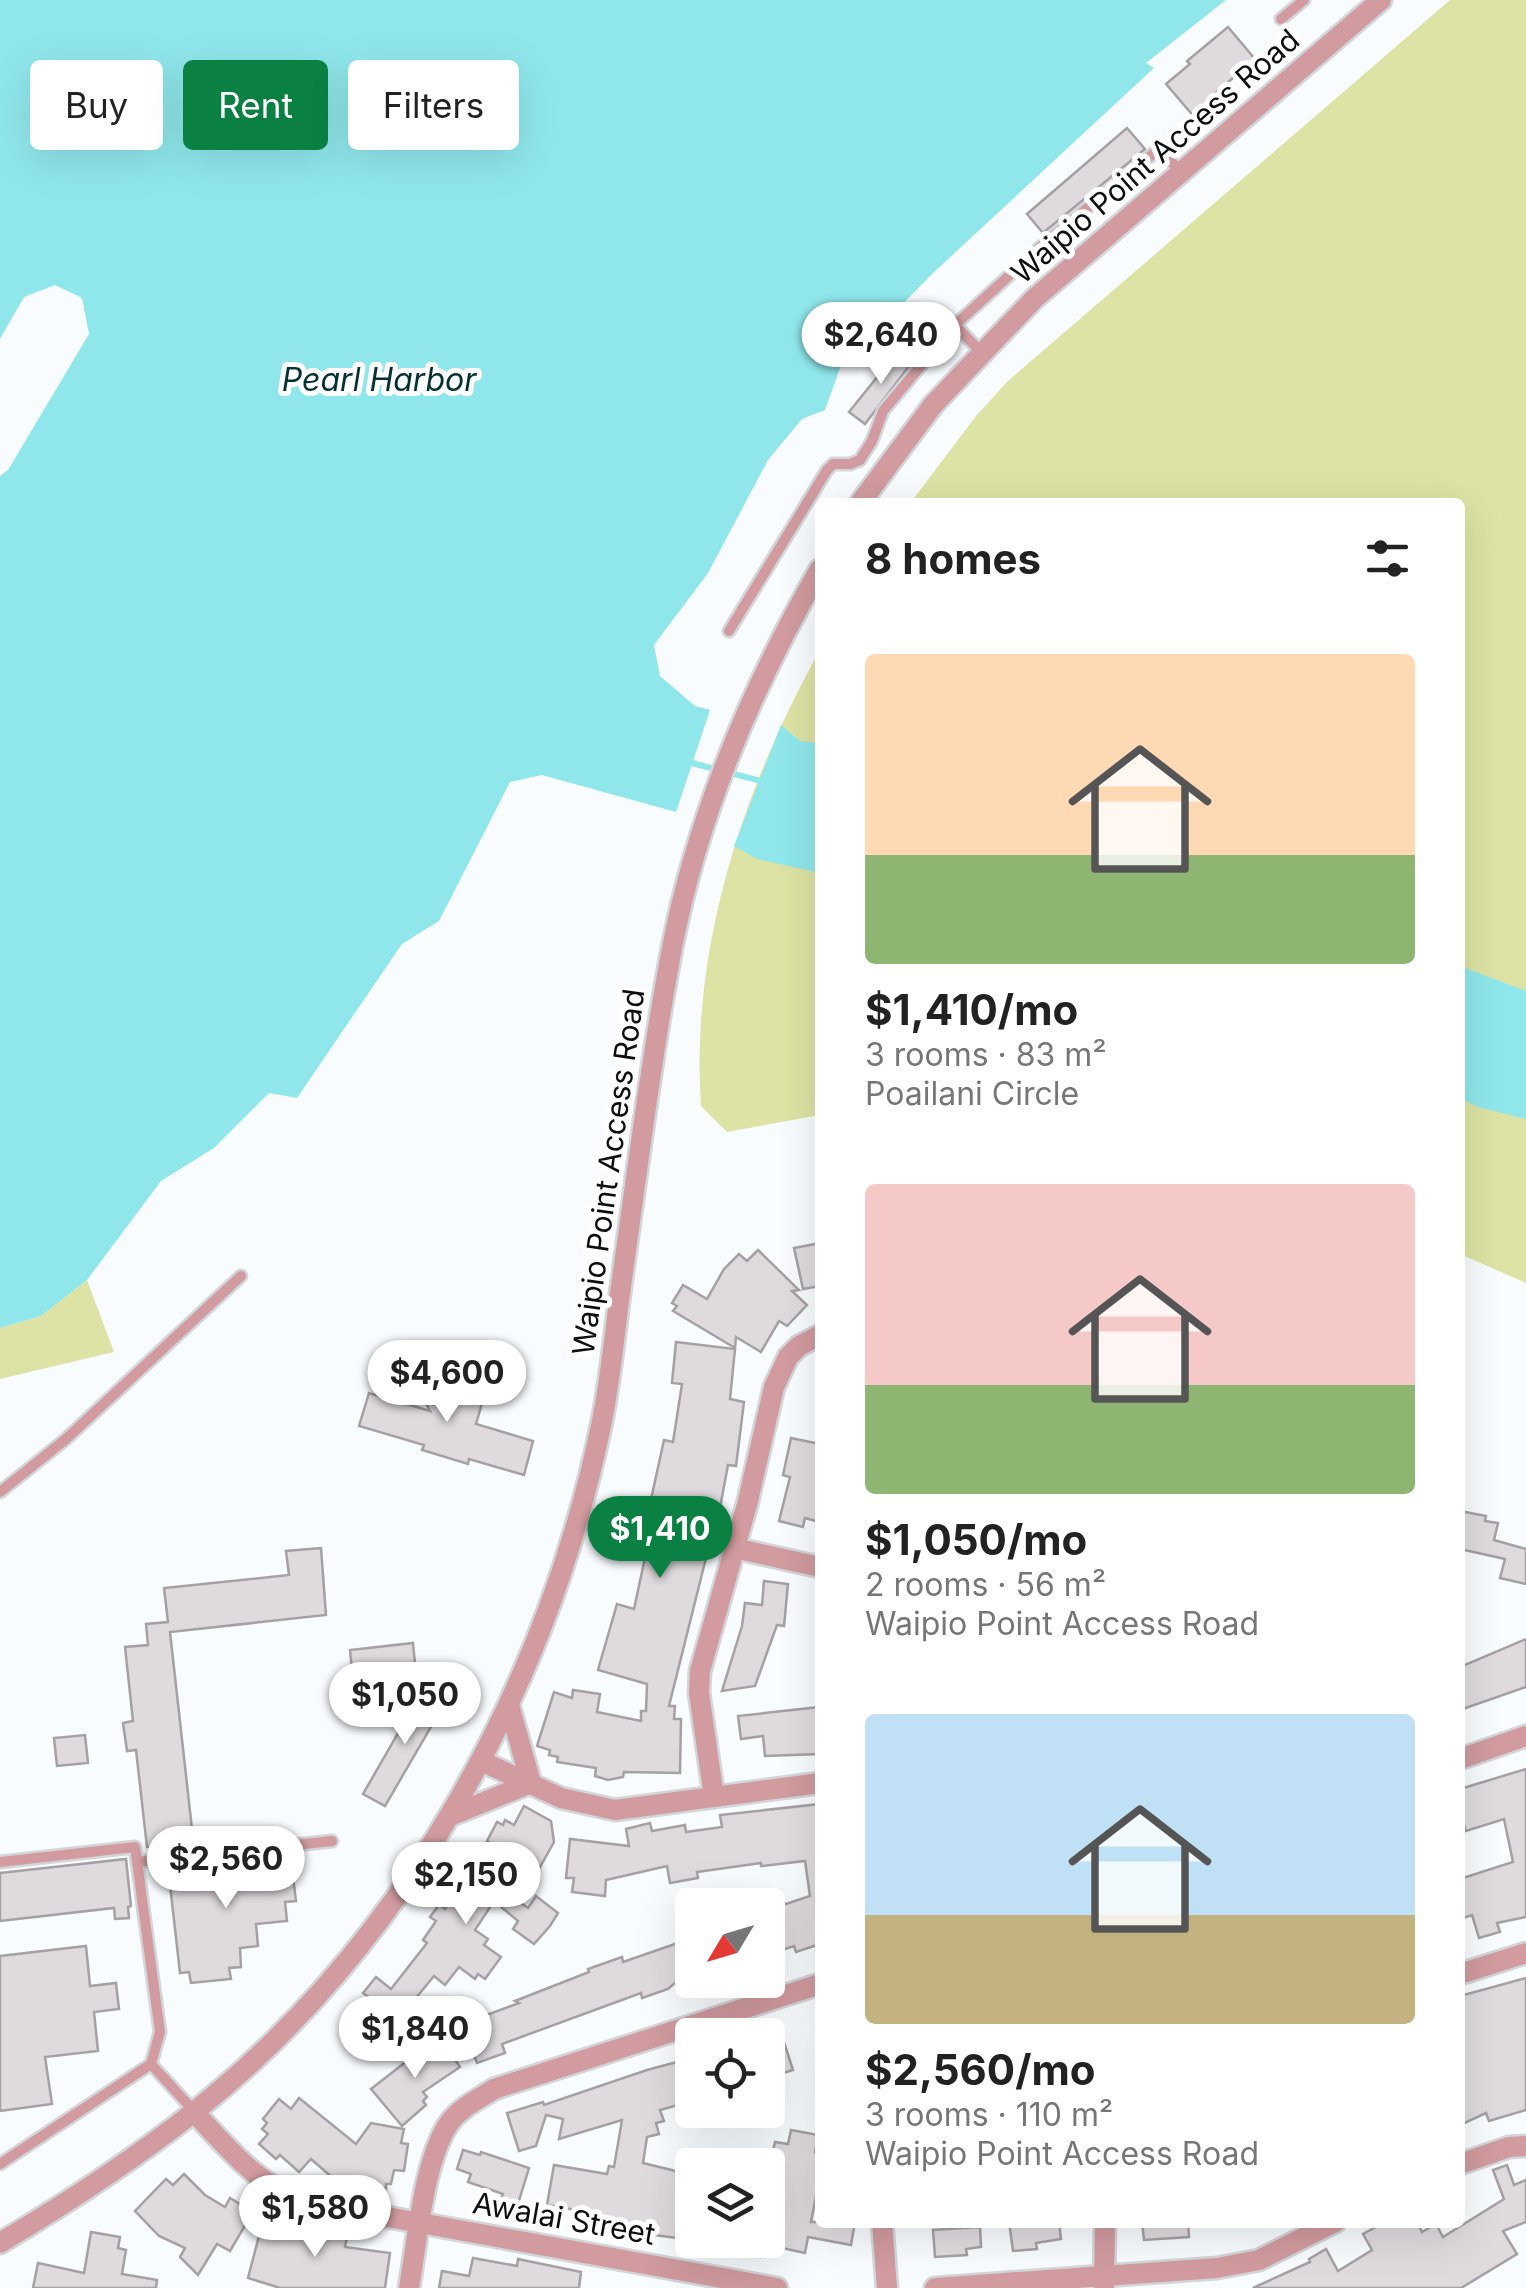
<!DOCTYPE html>
<meta charset="utf-8">
<style>
body{margin:0;font-family:Inter,sans-serif;background:#f6f6f6;color:#222;height:100vh;display:flex;flex-direction:column;font-size:38px;white-space:nowrap}
*{box-sizing:border-box;margin:0}
p{font-size:32px;color:#767676}
.icon{flex:none;width:55px;height:55px;fill:none;stroke:currentColor;stroke-width:2;stroke-linecap:round;stroke-linejoin:round}
.map{position:relative;flex:1;overflow:hidden}
.details{position:absolute;left:815px;top:498px;width:650px;height:1730px;display:flex;flex-direction:column;background:#fff;border-radius:10px;box-shadow:0 10px 40px #0002}
.details>*{flex:none}
.guide{position:absolute;left:30px;top:60px;width:635px;height:90px;display:flex;gap:20px}
.needle{width:65px;rotate:232deg}
.fabs{position:absolute;left:675px;top:1888px;display:grid;gap:20px}
.fabs a{display:grid;place-items:center;width:110px;height:110px;border-radius:10px;background:#fff;box-shadow:0 10px 40px #0002;font-size:50px}
.price{position:absolute;translate:-50% -85px;padding:0 22px;border-radius:35px;background:#fff;color:#222;font-size:32px;line-height:65px;filter:drop-shadow(0 2px 5px #0008)}
.price::after{content:'';position:absolute;left:50%;top:60px;width:30px;height:22px;margin-left:-15px;background:inherit;clip-path:polygon(0 0,100% 0,50% 100%)}
.price.selected{background:#0b8043;color:#fff}
ul{padding:0;list-style:none}
li{display:grid;align-content:center;gap:20px;height:530px;padding:0 50px}
li span{display:grid;place-items:center;height:310px;border-radius:10px;color:#555}
li>.icon{margin-inline-start:auto}
span .icon{width:180px;height:180px;fill:#fffc;stroke-width:1}
li b{font-size:42px}
h2{display:flex;justify-content:space-between;align-items:center;height:120px;padding:0 50px;font-size:42px}
.pill{padding:0 35px;border-radius:10px;background:#fff;box-shadow:0 10px 40px #0002;font-size:35px;line-height:90px}
.pill.selected{background:#0b8043;color:#fff}
.map>svg:first-child{display:block}
.green{fill:#dde3a4}
.water{fill:#8fe7eb}
.pier{fill:#f9fcff}
.lines{fill:none;stroke-linecap:round;stroke-linejoin:round}
.stream{stroke:#8fe7eb;stroke-width:6}
.building{fill:#dfdade;stroke:#a4a0a3;stroke-width:2.5}
.lane-casing{stroke:#d3d6d9;stroke-width:15}
.street-casing{stroke:#d3d6d9;stroke-width:25}
.lane{stroke:#d19b9f;stroke-width:10}
.street{stroke:#d19b9f;stroke-width:20}
.labels{text-anchor:middle;dominant-baseline:central;stroke-width:10;stroke-linejoin:round;paint-order:stroke}
.street-label{font-size:30px;fill:#0d0e10;stroke:#fff}
.water-label{font-size:32px;font-style:italic;fill:#043133;stroke:#fff}
</style>
<div class="map">
<svg width="1526" height="2288" viewBox="0 0 1526 2288">
<rect width="100%" height="100%" fill="#f9fcff"/>
<g class="green">
<path d="M1450,0H1526V1283L1460,1254V502H911L976,416L1008,381Z"/>
<path d="M820,650V1115L727,1132L701,1106C690,948 743,788 820,650Z"/>
<path d="M87,1280L114,1352L0,1379V1328L41,1316Z"/>
</g>
<g class="water">
<path d="M0,0H1226L1146,63L1154,68L932,274L840,368L825,410L802,419L768,460L708,573L654,645L660,676L695,706L710,710L676,812L542,775L510,782L439,921L402,944L297,1098L269,1093L214,1148L161,1181L87,1280L41,1316L0,1328Z"/>
<path d="M781,725L800,741L820,743V873L757,859L734,846Z"/>
<path d="M1460,966L1526,991V1119L1478,1107L1460,1098Z"/>
</g>
<path class="pier" d="M55,285L82,298L89,334L8,470L0,476V339L24,297Z"/>
<g class="lines">
<path class="stream" d="M692,763L765,782"/>
</g>
<g class="building">
<path d="M1228,27L1255,59L1212,96L1217,102L1196,119L1166,84L1190,64L1187,61Z"/>
<path d="M1127,128L1145,149L1043,233L1027,214Z"/>
<path d="M899,350L913,361L865,424L849,412Z"/>
<path d="M820,1243V1286L803,1289L794,1248Z"/>
<path d="M758,1250L799,1290L792,1291L807,1305L787,1326L779,1321L761,1352L736,1337L735,1348L673,1311L677,1306L672,1303L683,1285L707,1299L724,1269L739,1254L747,1261Z"/>
<path d="M676,1342L735,1349L730,1399L744,1402L736,1466L728,1465L716,1529L705,1562L669,1706H675L674,1719H681L680,1773L624,1772L623,1777L608,1780L595,1776L596,1768L557,1762L558,1757L549,1755L550,1750L537,1746L554,1692L572,1698L573,1690L600,1694L597,1712L641,1721V1711H646L647,1684L598,1670L617,1604L634,1609L646,1553L631,1551L632,1544L627,1543L634,1517L642,1519L645,1502L650,1504L664,1440L673,1442L682,1384L672,1383Z"/>
<path d="M433,1368L439,1380L485,1393L476,1424L533,1441L524,1475L469,1459L468,1464L422,1450L424,1445L359,1426L369,1393L430,1411L413,1379Z"/>
<path d="M791,1438L820,1444V1522L805,1518L803,1527L779,1521L790,1477L783,1475Z"/>
<path d="M1460,1511L1486,1516L1485,1521L1498,1523L1494,1540L1526,1549V1584L1500,1578L1505,1559L1460,1549Z"/>
<path d="M321,1548L326,1615L170,1632L194,1847L166,1850V1845L147,1847L136,1750L127,1751L123,1723L133,1721L125,1647L148,1645L146,1624L168,1622L164,1588L289,1575L286,1551Z"/>
<path d="M764,1581L788,1584L784,1626L777,1625L755,1686L722,1691L742,1626L745,1603L762,1605Z"/>
<path d="M1526,1639V1687L1460,1710V1667Z"/>
<path d="M413,1643L417,1684L354,1691L350,1650Z"/>
<path d="M424,1688L446,1701L385,1806L363,1794Z"/>
<path d="M820,1707V1754L765,1756L763,1736L741,1739L738,1716Z"/>
<path d="M85,1735L88,1763L57,1766L54,1738Z"/>
<path d="M1526,1769V1917L1497,1923L1500,1932L1479,1938L1472,1915L1460,1919V1879L1513,1862L1504,1819L1466,1831L1460,1813V1789Z"/>
<path d="M820,1804V1944L796,1952L794,1946L776,1952L768,1927V1910L810,1896L805,1861L761,1866V1863L697,1872L698,1878L670,1883L667,1866L606,1880L605,1896L572,1892L574,1878H566L570,1839L629,1846L626,1829L650,1823L652,1831L685,1825L686,1832L722,1827L720,1815Z"/>
<path d="M524,1806L551,1821L554,1842L540,1867L523,1858L514,1871L501,1870L510,1877L502,1889L528,1908L536,1896L558,1913L550,1926L534,1944L513,1929L518,1921L494,1901L475,1930L488,1939L484,1945L501,1957L485,1979L478,1974L475,1979L459,1967L445,1985L434,1976L388,2032L367,2039L346,2022L367,1996L363,1993L376,1977L391,1989L427,1943L423,1940L436,1921L430,1917L439,1905L445,1909L468,1874L472,1877L478,1872L487,1879L506,1851L487,1841L497,1822L503,1825L505,1820L514,1825Z"/>
<path d="M280,1857V1862L291,1861L296,1901L285,1902L287,1921L256,1924L258,1946L240,1948L241,1967L229,1968L231,1979L191,1983L189,1972L180,1973L168,1867Z"/>
<path d="M126,1859L131,1906L128,1907L129,1918L115,1919L114,1908L0,1921V1873Z"/>
<path d="M692,1938V1977L676,1982L668,1989L642,1998L641,1993L502,2044L505,2053L477,2063L462,2024L519,2003L515,2001L589,1972L588,1969L622,1957L623,1962Z"/>
<path d="M86,1946L90,1986L116,1983L119,2009L94,2012L98,2051L45,2057L52,2104L0,2111V1956Z"/>
<path d="M1526,1978V2110L1489,2121L1486,2113L1460,2125V1996Z"/>
<path d="M781,2033L793,2070L768,2078V2038Z"/>
<path d="M439,2036L460,2067L423,2092L427,2097L423,2101L426,2105L402,2126L371,2089Z"/>
<path d="M692,2058V2101L660,2110L664,2121L656,2123L659,2134L647,2137L643,2163L692,2175V2240L639,2233V2230L597,2222L598,2214L547,2205L554,2165L607,2174L609,2166L614,2167L622,2120L559,2139L563,2119L546,2115L536,2146L519,2151L507,2113L543,2102L544,2105L647,2070Z"/>
<path d="M299,2098L356,2144L371,2123L404,2129L401,2143L408,2144L404,2171L394,2170L391,2184H386V2189L334,2179L311,2159L299,2172L280,2155L276,2159L259,2144L268,2134L262,2129L267,2123L263,2119L279,2099L291,2109Z"/>
<path d="M791,2130L818,2135L815,2152L820,2153V2176L811,2222H855L851,2245L808,2237L805,2253L768,2245V2171L775,2142L788,2144Z"/>
<path d="M463,2150L480,2155L481,2152L529,2168L518,2204L501,2199L503,2194L468,2182L471,2174L457,2169Z"/>
<path d="M1507,2165L1514,2185L1526,2180V2222L1503,2231L1517,2254L1461,2288H1253L1310,2262L1309,2259L1326,2249L1338,2271L1372,2250L1363,2234L1385,2222H1417L1422,2232L1436,2224L1443,2237L1504,2199L1493,2170Z"/>
<path d="M184,2174L205,2195L225,2207L230,2198L253,2212L230,2251L217,2244L198,2275L180,2257L185,2248L159,2236L135,2211L166,2179L173,2185Z"/>
<path d="M264,2217L279,2221L278,2224L321,2233L322,2227L348,2232L345,2247L390,2253L385,2288H280L248,2278Z"/>
<path d="M1009,2222H1059L1061,2239L1036,2243L1037,2249L1013,2251Z"/>
<path d="M1142,2222H1188L1189,2237L1144,2240Z"/>
<path d="M980,2227L981,2247L966,2249L967,2255L935,2257L933,2230Z"/>
<path d="M91,2232L120,2237L118,2248L126,2250L122,2274L157,2280L156,2288H33L38,2263L84,2273Z"/>
<path d="M710,2240H763L760,2257L710,2248Z"/>
<path d="M473,2258L517,2266L518,2259L581,2272L579,2288H439L442,2271L469,2276Z"/>
</g>
<g class="lines">
<defs>
<g id="lane">
<path d="M1281,19L1304,0"/>
<path d="M955,325L981,352"/>
<path d="M729,631L827,470L833,464H850L860,460L872,441L883,411L955,325L1045,243L1160,148L1180,172"/>
<path d="M0,1492L66,1439L241,1276"/>
<path d="M0,1862L135,1847L160,2032L151,2064L0,2164"/>
<path d="M137,1862L332,1841"/>
<path d="M151,2064L194,2111"/>
</g>
<g id="street">
<path d="M861,502L933,405L1034,299L1381,0"/>
<path d="M734,1548L820,1567"/>
<path d="M1460,1759L1526,1736"/>
<path d="M481,1761L561,1798L615,1810L820,1783"/>
<path d="M714,1797L699,1693L700,1671L748,1501L774,1387L788,1357L799,1346L820,1335"/>
<path d="M450,1816L531,1783L509,1705"/>
<path d="M1460,1974L1526,1953"/>
<path d="M194,2112C228,2148 257,2185 305,2202L777,2288"/>
<path d="M1460,2164L1509,2147L1526,2146"/>
<path d="M882,2222L887,2288"/>
<path d="M0,2243C67,2203 133,2160 194,2112C407,1942 548,1685 602,1421C611,1376 615,1330 621,1286C637,1173 651,1060 672,948C698,813 752,687 820,569"/>
<path d="M1104,2286L1105,2222"/>
<path d="M409,2288C417,2243 424,2157 450,2122C461,2107 479,2099 494,2089L820,1984"/>
<path d="M935,2288L1217,2268L1259,2260L1335,2222"/>
</g>
</defs>
<use href="#lane" class="lane-casing"/>
<use href="#street" class="street-casing"/>
<use href="#lane" class="lane"/>
<use href="#street" class="street"/>
</g>
<g class="labels">
<g class="street-label">
<text transform="translate(1155 156) rotate(-41)">Waipio Point Access Road</text>
<text transform="translate(608 1172) rotate(-82)">Waipio Point Access Road</text>
<text transform="translate(564 2218) rotate(10)">Awalai Street</text>
</g>
<g class="water-label">
<text x="379" y="379">Pearl Harbor</text>
</g>
</g>
</svg>
<div class="fabs">
<a><svg class="needle" viewBox="-14 -14 28 28"><path d="M0-13l5 13h-10z" fill="#e53935"/><path d="M0 13l5-13h-10z" fill="#767676"/></svg></a>
<a><svg class="icon" aria-label="locate" viewBox="0 0 24 24"><circle cx="12" cy="12" r="6"/><path d="M12 2v4M12 18v4M2 12h4M18 12h4"/></svg></a>
<a><svg class="icon" aria-label="layers" viewBox="0 0 24 24"><path d="M12 4l9 5-9 5-9-5zM3 14l9 5 9-5"/></svg></a>
</div>
<b class="price" style="left:881px;top:387px">$2,640</b>
<b class="price" style="left:447px;top:1425px">$4,600</b>
<b class="price selected" style="left:660px;top:1581px">$1,410</b>
<b class="price" style="left:405px;top:1747px">$1,050</b>
<b class="price" style="left:226px;top:1911px">$2,560</b>
<b class="price" style="left:466px;top:1927px">$2,150</b>
<b class="price" style="left:415px;top:2081px">$1,840</b>
<b class="price" style="left:315px;top:2260px">$1,580</b>
<div class="guide">
<a class="pill">Buy</a>
<a class="pill selected">Rent</a>
<a class="pill">Filters</a>
</div>
<section class="details">
<h2>8 homes<svg class="icon" aria-label="filters" viewBox="0 0 24 24"><path d="M4 7h16M4 17h16"/><circle cx="9" cy="7" r="2"/><circle cx="15" cy="17" r="2"/></svg></h2>
<ul>
<li><span style="background:linear-gradient(#ffd9b3 65%,#8fb573 0)"><svg class="icon" aria-label="home" viewBox="0 0 24 24"><path d="M3 11l9-7 9 7M6 9v11h12V9"/></svg></span><div><b>$1,410/mo</b><p>3 rooms · 83 m²</p><p>Poailani Circle</p></div></li>
<li><span style="background:linear-gradient(#f6c9c9 65%,#8fb573 0)"><svg class="icon" aria-label="home" viewBox="0 0 24 24"><path d="M3 11l9-7 9 7M6 9v11h12V9"/></svg></span><div><b>$1,050/mo</b><p>2 rooms · 56 m²</p><p>Waipio Point Access Road</p></div></li>
<li><span style="background:linear-gradient(#bfe0f5 65%,#c2b280 0)"><svg class="icon" aria-label="home" viewBox="0 0 24 24"><path d="M3 11l9-7 9 7M6 9v11h12V9"/></svg></span><div><b>$2,560/mo</b><p>3 rooms · 110 m²</p><p>Waipio Point Access Road</p></div></li>
</ul>
</section>
</div>
